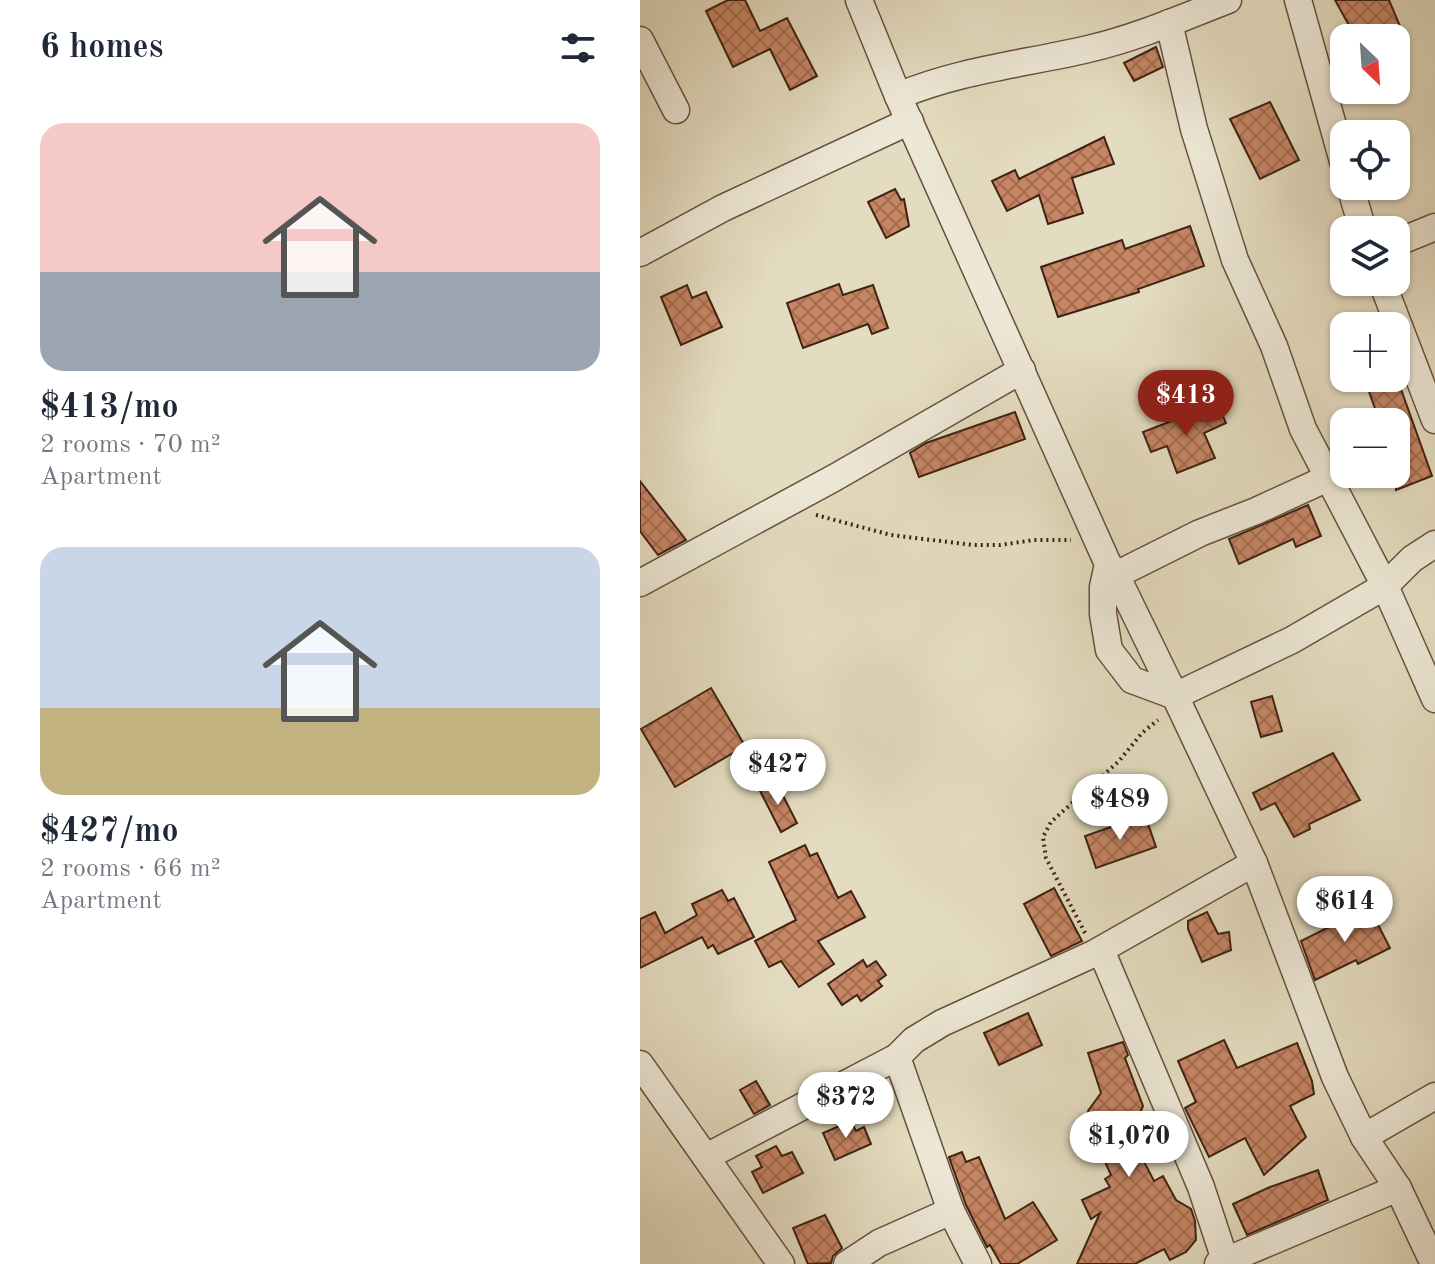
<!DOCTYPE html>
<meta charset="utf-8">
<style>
body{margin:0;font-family:"Old Standard TT",serif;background:#f2f2f3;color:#1f2937;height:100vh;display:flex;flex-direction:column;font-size:30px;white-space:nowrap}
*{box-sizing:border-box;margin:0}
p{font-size:26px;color:#747a83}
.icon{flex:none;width:44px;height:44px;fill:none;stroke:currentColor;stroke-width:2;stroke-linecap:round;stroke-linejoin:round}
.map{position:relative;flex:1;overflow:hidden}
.drawer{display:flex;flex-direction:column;background:#fff;width:640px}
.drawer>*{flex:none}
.needle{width:52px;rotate:155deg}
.fabs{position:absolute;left:690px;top:24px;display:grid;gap:16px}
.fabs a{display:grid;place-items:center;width:80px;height:80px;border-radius:16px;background:#fff;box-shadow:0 2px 6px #0004;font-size:40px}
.price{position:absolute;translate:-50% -68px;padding:0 18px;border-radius:28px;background:#fff;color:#222;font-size:26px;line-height:52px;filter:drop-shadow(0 2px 4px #0008)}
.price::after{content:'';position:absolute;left:50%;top:48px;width:24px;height:18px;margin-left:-12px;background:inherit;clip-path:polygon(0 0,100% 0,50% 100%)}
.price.current{background:#8f2418;color:#fff}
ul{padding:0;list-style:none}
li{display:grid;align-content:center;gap:16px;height:424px;padding:0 40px}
li span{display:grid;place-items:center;height:248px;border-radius:24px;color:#555}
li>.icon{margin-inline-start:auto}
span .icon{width:144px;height:144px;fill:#fffc;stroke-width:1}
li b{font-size:34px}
h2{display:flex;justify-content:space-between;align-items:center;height:96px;padding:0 40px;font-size:34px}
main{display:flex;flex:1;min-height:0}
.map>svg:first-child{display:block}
.building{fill:url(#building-cross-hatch);stroke:#3f2212;stroke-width:2}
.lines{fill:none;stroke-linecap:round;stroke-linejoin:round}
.minor-casing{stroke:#68503e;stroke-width:29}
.path{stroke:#3f2212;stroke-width:4;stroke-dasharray:2 4;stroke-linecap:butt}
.minor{stroke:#ede8d6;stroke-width:26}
</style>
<main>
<section class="drawer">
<h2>6 homes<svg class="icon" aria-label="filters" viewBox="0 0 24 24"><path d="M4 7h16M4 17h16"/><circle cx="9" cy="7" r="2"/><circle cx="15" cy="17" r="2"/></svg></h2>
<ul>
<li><span style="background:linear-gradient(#f6c9c9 60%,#9aa5b1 0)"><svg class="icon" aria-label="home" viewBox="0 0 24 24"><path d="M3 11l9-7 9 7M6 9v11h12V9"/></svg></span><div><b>$413/mo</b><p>2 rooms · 70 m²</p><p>Apartment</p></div></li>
<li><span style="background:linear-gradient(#c9d6e8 65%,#c2b280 0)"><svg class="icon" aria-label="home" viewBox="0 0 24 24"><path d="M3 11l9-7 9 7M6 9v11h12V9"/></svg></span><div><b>$427/mo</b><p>2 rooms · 66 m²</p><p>Apartment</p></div></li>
</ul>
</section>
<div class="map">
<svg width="795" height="1264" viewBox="0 0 795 1264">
<defs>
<pattern id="building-cross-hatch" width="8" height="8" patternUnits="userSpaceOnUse" patternTransform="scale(2)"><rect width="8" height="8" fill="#c68563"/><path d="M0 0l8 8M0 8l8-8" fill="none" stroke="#a26c50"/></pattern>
</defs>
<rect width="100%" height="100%" fill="#e4dcc0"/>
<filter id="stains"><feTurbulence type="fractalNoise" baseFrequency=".0025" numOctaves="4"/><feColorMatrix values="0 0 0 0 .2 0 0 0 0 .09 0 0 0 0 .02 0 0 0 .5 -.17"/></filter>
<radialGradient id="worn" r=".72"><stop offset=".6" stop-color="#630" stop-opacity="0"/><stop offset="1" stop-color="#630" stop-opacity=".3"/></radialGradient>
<g class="building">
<path d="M88,0H105L120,31L147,18L177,76L150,90L130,49L93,67L66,11Z"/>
<path d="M695,0H749L765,38H716Z"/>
<path d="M516,47L523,67L494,81L484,63Z"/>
<path d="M630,102L659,160L620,179L590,119Z"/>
<path d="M464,137L474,164L432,178L443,213L408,224L399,195L367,211L352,181L375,170L379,179Z"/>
<path d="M255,189L261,200L264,199L269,226L246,238L228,202Z"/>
<path d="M550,226L564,266L498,289L499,292L418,317L401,267L482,240L485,249Z"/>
<path d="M199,284L203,295L233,285L248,328L232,334L228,324L163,348L147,303Z"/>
<path d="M47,285L52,298L66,292L82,327L41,345L21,297Z"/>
<path d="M724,378H751L756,391V382L758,381L792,476L756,490V422H740Z"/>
<path d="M579,407L586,423L564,433L575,458L537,473L527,446L511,452L503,432L557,411L558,416Z"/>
<path d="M375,412L385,439L279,477L270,453L286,443Z"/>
<path d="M0,481L46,540L18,555L0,531Z"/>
<path d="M668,505L681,536L656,547L653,539L599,564L589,539Z"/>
<path d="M71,688L105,746L35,787L1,729Z"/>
<path d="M632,696L642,731L621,737L611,702Z"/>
<path d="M693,753L720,800L669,824L670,829L654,837L635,803L621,810L613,793Z"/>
<path d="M136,782L157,823L141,832L120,791Z"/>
<path d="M505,815L516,847L456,868L445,836Z"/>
<path d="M165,845L170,856L177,853L198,898L211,891L225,917L178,941L194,964L159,987L141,961L129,967L115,941L156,920L129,862Z"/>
<path d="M414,888L442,941L411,956L384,904Z"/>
<path d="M82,890L88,901L94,898L114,937L78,954L73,945L68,948L62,937L0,968V919L15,912L25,933L57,915L52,904Z"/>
<path d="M729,907L750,948L718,964L716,960L675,980L661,941Z"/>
<path d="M567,912L578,934L589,932L591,950L562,962L548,929V921Z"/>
<path d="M223,960L227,967L236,961L246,975L238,981L242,986L221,1001L217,995L202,1005L188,984Z"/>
<path d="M388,1013L402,1045L359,1065L344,1033Z"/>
<path d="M584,1040L597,1068L657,1043L672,1081L674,1094L650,1106L666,1137L624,1175L605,1138L569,1157L545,1108L556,1102L538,1061Z"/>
<path d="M483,1042L488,1055L485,1058L503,1106L497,1120L485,1125L514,1181L523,1176L536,1200L551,1209L555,1221L556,1240L546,1252L530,1260L524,1249L495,1264H437L460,1213L451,1219L442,1200L470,1187L465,1179L471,1175L461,1153L464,1151L448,1111L461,1093L448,1053Z"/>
<path d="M116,1081L130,1105L114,1114L100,1090Z"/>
<path d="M211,1121L216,1131L224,1127L231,1144L195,1160L183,1133Z"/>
<path d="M136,1146L142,1156L152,1152L163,1173L123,1193L112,1172L122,1167L116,1156Z"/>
<path d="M322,1152L326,1162L339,1157L365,1219L393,1202L417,1240L377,1264H361L350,1245L347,1247L326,1205L309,1157Z"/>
<path d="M678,1170L688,1200L607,1235L593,1204L630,1187Z"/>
<path d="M185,1215L202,1248L193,1256L191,1263L168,1264L153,1228Z"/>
</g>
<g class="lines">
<defs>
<g id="minor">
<path d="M219,0L258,96L468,564L463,587V614L469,650L492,680L535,696L614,863L695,1077L724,1137L758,1188L794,1264"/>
<path d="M658,0L704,165"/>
<path d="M529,23L554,129L595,260L634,346L663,429L745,586L795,699"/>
<path d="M0,40L36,110"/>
<path d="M258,96C320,70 384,64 448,49C496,38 542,18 588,0"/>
<path d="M710,186L723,230"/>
<path d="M756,243L795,227"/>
<path d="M0,253L83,208L270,121"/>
<path d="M742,282L795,420"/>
<path d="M468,564L476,575L535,696L652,640L745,586L772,559L795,544"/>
<path d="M476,575L560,533L616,511L688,478"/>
<path d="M0,583L194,478L382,370"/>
<path d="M461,950L561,1187L585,1260"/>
<path d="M257,1057L311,1211L338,1264"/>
<path d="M0,1064L141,1264"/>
<path d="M724,1137L795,1096"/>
<path d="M66,1157L257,1057L274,1040L302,1023L453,954L614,863"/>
<path d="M207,1264L239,1243L311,1211"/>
<path d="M578,1264L758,1188"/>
</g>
</defs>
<use href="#minor" class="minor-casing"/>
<g class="path">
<path d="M176,515L251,535L333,545H360L394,540H431"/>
<path d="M445,933L406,858L403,837L411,822L479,761L502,733L518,720"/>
</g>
<use href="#minor" class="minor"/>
</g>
<rect width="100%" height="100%" filter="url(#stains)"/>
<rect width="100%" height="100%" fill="url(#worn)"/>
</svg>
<div class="fabs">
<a><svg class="needle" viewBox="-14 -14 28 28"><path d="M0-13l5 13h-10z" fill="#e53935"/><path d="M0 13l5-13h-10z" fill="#747a83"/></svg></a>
<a><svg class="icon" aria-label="locate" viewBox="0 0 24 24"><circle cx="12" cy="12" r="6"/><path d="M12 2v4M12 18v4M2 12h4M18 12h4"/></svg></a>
<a><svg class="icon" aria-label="layers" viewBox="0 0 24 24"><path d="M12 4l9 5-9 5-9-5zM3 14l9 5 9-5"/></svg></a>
<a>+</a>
<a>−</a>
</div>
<b class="price current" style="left:546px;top:438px">$413</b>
<b class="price" style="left:138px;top:807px">$427</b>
<b class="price" style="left:480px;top:842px">$489</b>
<b class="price" style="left:705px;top:944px">$614</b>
<b class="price" style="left:206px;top:1140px">$372</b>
<b class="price" style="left:489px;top:1179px">$1,070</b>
</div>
</main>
